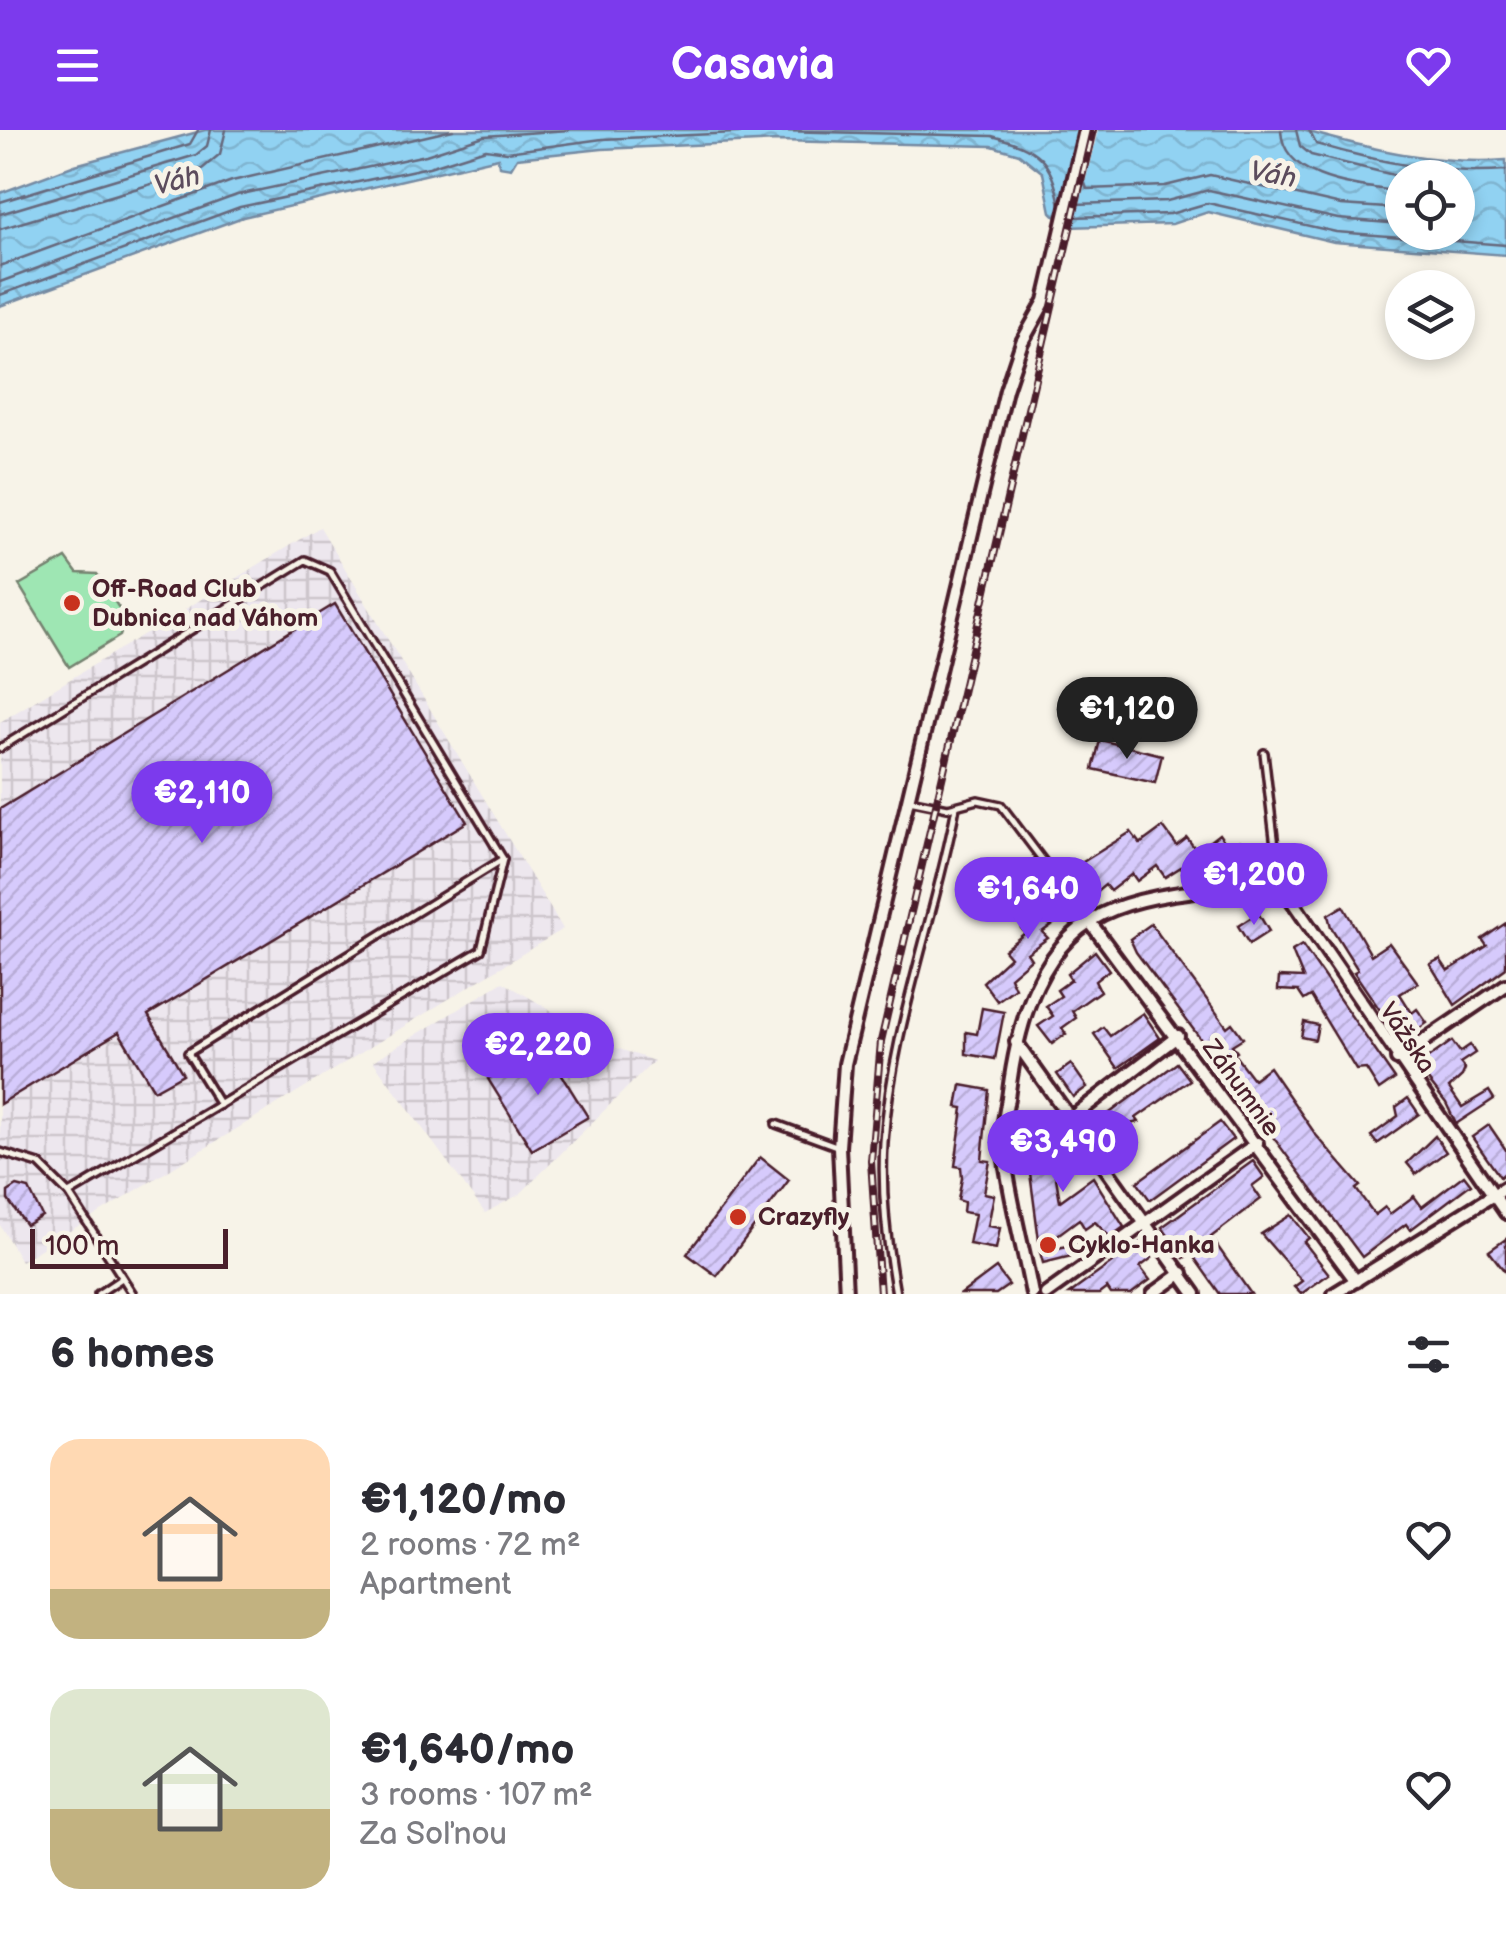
<!DOCTYPE html>
<meta charset="utf-8">
<style>
body{margin:0;font-family:"Balsamiq Sans",sans-serif;background:#f7f7f7;color:#2b2b33;height:100vh;display:flex;flex-direction:column;font-size:38px;white-space:nowrap}
*{box-sizing:border-box;margin:0}
p{font-size:32px;color:#7c7c81}
.icon{flex:none;width:55px;height:55px;fill:none;stroke:currentColor;stroke-width:2;stroke-linecap:round;stroke-linejoin:round}
.map{position:relative;height:1164px;overflow:hidden}
.details{display:flex;flex-direction:column;background:#fff;flex:1}
.details>*{flex:none}
.fabs{position:absolute;left:1385px;top:30px;display:grid;gap:20px}
.fabs a{display:grid;place-items:center;width:90px;height:90px;border-radius:50%;background:#fff;box-shadow:0 5px 15px #0003;font-size:50px}
.scale{position:absolute;left:30px;bottom:25px;width:198px;box-sizing:border-box;padding-left:10px;border:5px solid #4a1f2b;border-top:0;font-size:28px;line-height:35px;white-space:nowrap;color:#4a1f2b;-webkit-text-stroke:8px #f7f3e8;paint-order:stroke}
.price{position:absolute;translate:-50% -85px;padding:0 22px;border-radius:35px;background:#7c3aed;color:#fff;font-size:32px;line-height:65px;filter:drop-shadow(0 2px 5px #0008)}
.price::after{content:'';position:absolute;left:50%;top:60px;width:30px;height:22px;margin-left:-15px;background:inherit;clip-path:polygon(0 0,100% 0,50% 100%)}
.price.current{background:#222;color:#fff}
ul{padding:0;list-style:none}
li{display:flex;align-items:center;gap:30px;height:250px;padding:0 50px}
li span{display:grid;place-items:center;flex:none;width:280px;height:200px;border-radius:30px;color:#555}
li>.icon{margin-inline-start:auto}
span .icon{width:120px;height:120px;fill:#fffc;stroke-width:1}
li b{font-size:42px}
h2{display:flex;justify-content:space-between;align-items:center;height:120px;padding:0 50px;font-size:42px}
header{display:flex;justify-content:space-between;align-items:center;height:130px;padding:0 50px;background:#7c3aed;color:#fff;font-size:45px;font-weight:600}
.map>svg:first-child{display:block}
.industrial{fill:url(#industrial-grid)}
.garden{fill:#9ee6b3;stroke:#74826f;stroke-width:2.5}
.water{fill:url(#water-waves);stroke:#758aa2;stroke-width:2.5;fill-rule:evenodd}
.pier{fill:#f7f3e8}
.lines{fill:none;stroke-linecap:round;stroke-linejoin:round}
.shore{stroke:#66677b;stroke-width:2.5}
.building{fill:url(#building-hatch);stroke:#4a1f2b;stroke-width:2.5}
.lane-casing{stroke:#4a1f2b;stroke-width:12}
.street-casing{stroke:#4a1f2b;stroke-width:18}
.lane{stroke:#f7f3e8;stroke-width:5}
.street{stroke:#f7f3e8;stroke-width:10}
.rail-casing{stroke:#4a1f2b;stroke-width:8}
.rail{stroke:#f7f3e8;stroke-width:4;stroke-dasharray:11;stroke-linecap:butt}
.poi-dot{fill:#c8321e;stroke:#f7f3e8;stroke-width:4}
.labels{text-anchor:middle;dominant-baseline:central;stroke-width:10;stroke-linejoin:round;paint-order:stroke}
.poi-label{font-size:25px;font-weight:bold;fill:#4a1f2b;stroke:#f7f3e8;text-anchor:start}
.street-label{font-size:25px;fill:#4a1f2b;stroke:#f7f3e8}
.water-label{font-size:28px;font-style:italic;fill:#5c4c5d;stroke:#f7f3e8}
</style>
<header><svg class="icon" aria-label="menu" viewBox="0 0 24 24"><path d="M4 6h16M4 12h16M4 18h16"/></svg>Casavia<svg class="icon" aria-label="heart" viewBox="0 0 24 24"><path d="M12 20l-8-8c-3-5 5-10 8-4 3-6 11-1 8 4z"/></svg></header>
<div class="map">
<svg width="1506" height="1164" viewBox="0 0 1506 1164">
<defs>
<pattern id="industrial-grid" width="8" height="8" patternUnits="userSpaceOnUse" patternTransform="scale(2.5)"><rect width="8" height="8" fill="#ede7ee"/><path d="M0 4h8M4 0v8" fill="none" stroke="#cdc6cc"/></pattern>
<pattern id="water-waves" width="16" height="10" patternUnits="userSpaceOnUse" patternTransform="scale(2.5)"><rect width="16" height="10" fill="#91d2f2"/><path d="M0 5q4-4 8 0t8 0" fill="none" stroke="#7fb4d0"/></pattern>
<pattern id="building-hatch" width="6" height="6" patternUnits="userSpaceOnUse" patternTransform="scale(2.5)"><rect width="6" height="6" fill="#d6cafc"/><path d="M-1 1l2-2M0 6l6-6M5 7l2-2" fill="none" stroke="#b9add8"/></pattern>
</defs>
<rect width="100%" height="100%" fill="#f7f3e8"/>
<filter id="ink" filterUnits="userSpaceOnUse"><feTurbulence type="fractalNoise" baseFrequency=".01" numOctaves="2"/><feDisplacementMap in="SourceGraphic" scale="20" xChannelSelector="R" yChannelSelector="G"/><feConvolveMatrix kernelMatrix="1 2 1 2 8 2 1 2 1" color-interpolation-filters="sRGB"/></filter>
<g filter="url(#ink)">
<g class="industrial">
<path d="M320,397L563,799L21,1131L0,1095V592Z"/>
<path d="M503,852L611,916L654,931L520,1064L485,1083L373,931Z"/>
</g>
<path class="garden" d="M66,428L77,443L97,444L126,489L120,506L69,537L19,455Z"/>
<path class="water" d="M205,0H1302C1370,19 1435,35 1506,30V125L1334,112L1208,82L1172,94L1066,97L1051,82L1043,43L1019,24L992,16L778,11L602,19L517,28L511,38L499,36L498,28L243,87L0,176V63L75,35ZM1402,48H1458V102H1402Z"/>
<path class="pier" d="M1083,0H1098L1073,102H1065Z"/>
<g class="lines">
<g class="shore">
<path d="M1281,0C1283,52 1363,56 1402,62"/>
<path d="M1296,0L1300,16L1311,25L1406,48"/>
<path d="M1309,0L1316,14C1378,32 1441,45 1506,40"/>
<path d="M1082,45L1087,59L1165,56L1210,45L1341,75L1402,79"/>
<path d="M0,72L190,14L198,0"/>
<path d="M1075,74L1167,71L1209,60L1338,89L1402,94"/>
<path d="M0,84L196,25L207,16L211,0"/>
<path d="M1072,87L1170,84L1208,73L1336,102L1506,115"/>
<path d="M0,99L202,39L220,24L226,0"/>
<path d="M0,136L232,51L453,0"/>
<path d="M0,152L237,65L426,25L484,6L569,0"/>
<path d="M0,165L240,77L429,37L486,19L507,22L602,9L778,1L992,6C1038,18 1051,29 1060,75"/>
</g>
</g>
<g class="building">
<path d="M335,474L467,692L148,885L183,944L154,960L119,902L0,974V679Z"/>
<path d="M1100,610L1162,625L1155,653L1093,639Z"/>
<path d="M1163,697L1177,716L1187,708L1197,721L1219,704L1229,718L1240,711L1252,726L1230,742L1221,730L1198,745L1189,732L1165,747L1157,736L1137,751L1132,744L1110,761L1105,755L1083,773L1062,745L1131,702L1140,714Z"/>
<path d="M1052,753L1073,780L1042,802L1048,808L1027,823L1031,829L1010,847L1015,858L997,871L983,852L1010,827L1004,820L1025,803L1021,798L1043,781L1038,772Z"/>
<path d="M1343,776L1371,825L1389,813L1418,853L1400,864L1412,883L1417,879L1427,893L1401,911L1354,842L1358,840L1331,797L1328,785Z"/>
<path d="M1258,783L1269,801L1249,814L1238,796Z"/>
<path d="M1506,793V838L1455,875L1430,834L1440,829L1448,841L1487,816L1482,809Z"/>
<path d="M1151,794L1227,897L1232,893L1243,908L1232,915L1237,922L1234,924L1253,949L1269,937L1316,1005L1360,1056L1356,1059L1375,1085L1385,1077L1390,1084L1414,1066L1422,1077L1464,1045L1471,1054L1410,1100L1406,1094L1362,1127L1136,822L1130,809Z"/>
<path d="M1302,815L1395,949L1379,960L1366,939L1356,940L1311,866L1304,870L1298,861L1278,860L1279,847L1303,848L1292,821Z"/>
<path d="M1095,821L1109,840L1095,851L1100,861L1072,881L1076,888L1062,898L1066,904L1052,914L1038,896L1053,886L1046,876L1061,866L1057,860L1071,850L1067,844Z"/>
<path d="M982,878L1004,882L995,929L966,924V902L977,904Z"/>
<path d="M1143,883L1160,908L1118,938L1094,904L1103,897L1110,906Z"/>
<path d="M1304,892L1318,895L1315,910L1301,907Z"/>
<path d="M1452,911L1460,922L1470,915L1475,923L1460,933L1465,939L1462,946L1449,958L1462,977L1489,961L1494,969L1456,994L1446,973L1417,936Z"/>
<path d="M543,915L588,987L532,1020L488,949Z"/>
<path d="M1177,933L1190,950L1136,988L1139,992L1100,1000L1095,994Z"/>
<path d="M1071,934L1087,957L1073,967L1057,944Z"/>
<path d="M961,955L989,960L982,1030L990,1031L984,1063L994,1065L988,1096L1000,1098L996,1119L969,1114L975,1084L963,1082L964,1072L958,1070L962,1048L961,1037L955,1036L963,978L957,977Z"/>
<path d="M1408,968L1419,984L1377,1014L1371,1006L1398,986L1396,977Z"/>
<path d="M1220,992L1233,1009L1150,1070L1137,1052Z"/>
<path d="M1038,995L1040,1003L1048,1002L1060,1071L1093,1047L1124,1097L1110,1107L1095,1092L1085,1099L1079,1089L1040,1118L1024,998Z"/>
<path d="M1489,995L1506,1020V1042L1500,1047L1472,1007Z"/>
<path d="M1435,1006L1446,1022L1416,1044L1407,1033Z"/>
<path d="M760,1027L789,1050L717,1146L687,1124Z"/>
<path d="M1253,1031L1264,1047L1252,1056L1261,1069L1211,1107L1251,1164H1220L1191,1123L1184,1128L1162,1097Z"/>
<path d="M17,1056L29,1059L42,1086L26,1095L8,1070V1062Z"/>
<path d="M1291,1085L1309,1108L1304,1112L1329,1144L1301,1164L1294,1157L1302,1151L1261,1104Z"/>
<path d="M1506,1109V1143L1489,1121Z"/>
<path d="M1141,1112L1152,1128L1140,1137L1150,1150L1131,1164H1111L1107,1158L1099,1164H1069Z"/>
<path d="M1081,1113L1088,1122L1043,1133L1040,1122Z"/>
<path d="M996,1138L1009,1155L996,1164H961Z"/>
</g>
<g class="lines">
<defs>
<g id="lane">
<path d="M0,618L305,430L330,441L503,729L481,820L69,1064L133,1164"/>
<path d="M1264,623L1279,750"/>
<path d="M909,670L948,678L978,670L1001,675L1088,790"/>
<path d="M220,975L188,923L503,729"/>
<path d="M776,994L839,1017"/>
<path d="M0,1022L39,1034L68,1063"/>
<path d="M98,1164L122,1148"/>
<path d="M896,1164C887,1113 881,1064 884,1012C892,897 935,789 956,677"/>
</g>
<g id="street">
<path d="M1090,792L1356,1151"/>
<path d="M1016,912L1195,1164"/>
<path d="M1397,929L1506,855"/>
<path d="M1071,988L1178,906"/>
<path d="M846,1164L839,1017L845,934L1006,260L1022,212L1045,171L1085,0"/>
<path d="M1032,1164C1023,1115 1008,1064 1003,1014C1001,998 1007,978 1009,961C1018,893 1040,807 1114,779C1163,760 1226,759 1279,752L1506,1083"/>
<path d="M1046,1164L1257,1013"/>
<path d="M1153,1164L1182,1143"/>
<path d="M1334,1164L1506,1057"/>
</g>
</defs>
<use href="#lane" class="lane-casing"/>
<use href="#street" class="street-casing"/>
<use href="#lane" class="lane"/>
<use href="#street" class="street"/>
<defs>
<path id="rail" d="M880,1164L871,1031L881,911L1093,0"/>
</defs>
<use href="#rail" class="rail-casing"/>
<use href="#rail" class="rail"/>
</g>
</g>
<g class="poi-dot">
<circle cx="72" cy="473" r="10"/>
<circle cx="738" cy="1087" r="10"/>
<circle cx="1048" cy="1115" r="10"/>
</g>
<g class="labels">
<g class="poi-label">
<text x="92" y="459">Off-Road Club<tspan x="92" dy="29">Dubnica nad Váhom</tspan></text>
<text x="758" y="1087">Crazyfly</text>
<text x="1068" y="1115">Cyklo-Hanka</text>
</g>
<g class="street-label">
<text transform="translate(1407 908) rotate(56)">Vážska</text>
<text transform="translate(1241 958) rotate(54)">Záhumnie</text>
</g>
<g class="water-label">
<text transform="translate(1273 45) rotate(10)">Váh</text>
<text transform="translate(177 51) rotate(-14)">Váh</text>
</g>
</g>
</svg>
<div class="fabs">
<a><svg class="icon" aria-label="locate" viewBox="0 0 24 24"><circle cx="12" cy="12" r="6"/><path d="M12 2v4M12 18v4M2 12h4M18 12h4"/></svg></a>
<a><svg class="icon" aria-label="layers" viewBox="0 0 24 24"><path d="M12 4l9 5-9 5-9-5zM3 14l9 5 9-5"/></svg></a>
</div>
<div class="scale">100 m</div>
<b class="price current" style="left:1127px;top:632px">€1,120</b>
<b class="price" style="left:202px;top:716px">€2,110</b>
<b class="price" style="left:1254px;top:798px">€1,200</b>
<b class="price" style="left:1028px;top:812px">€1,640</b>
<b class="price" style="left:538px;top:968px">€2,220</b>
<b class="price" style="left:1063px;top:1065px">€3,490</b>
</div>
<section class="details">
<h2>6 homes<svg class="icon" aria-label="filters" viewBox="0 0 24 24"><path d="M4 7h16M4 17h16"/><circle cx="9" cy="7" r="2"/><circle cx="15" cy="17" r="2"/></svg></h2>
<ul>
<li><span style="background:linear-gradient(#ffd9b3 75%,#c2b280 0)"><svg class="icon" aria-label="home" viewBox="0 0 24 24"><path d="M3 11l9-7 9 7M6 9v11h12V9"/></svg></span><div><b>€1,120/mo</b><p>2 rooms · 72 m²</p><p>Apartment</p></div><svg class="icon" aria-label="heart" viewBox="0 0 24 24"><path d="M12 20l-8-8c-3-5 5-10 8-4 3-6 11-1 8 4z"/></svg></li>
<li><span style="background:linear-gradient(#dfe7d0 60%,#c2b280 0)"><svg class="icon" aria-label="home" viewBox="0 0 24 24"><path d="M3 11l9-7 9 7M6 9v11h12V9"/></svg></span><div><b>€1,640/mo</b><p>3 rooms · 107 m²</p><p>Za Soľnou</p></div><svg class="icon" aria-label="heart" viewBox="0 0 24 24"><path d="M12 20l-8-8c-3-5 5-10 8-4 3-6 11-1 8 4z"/></svg></li>
</ul>
</section>
